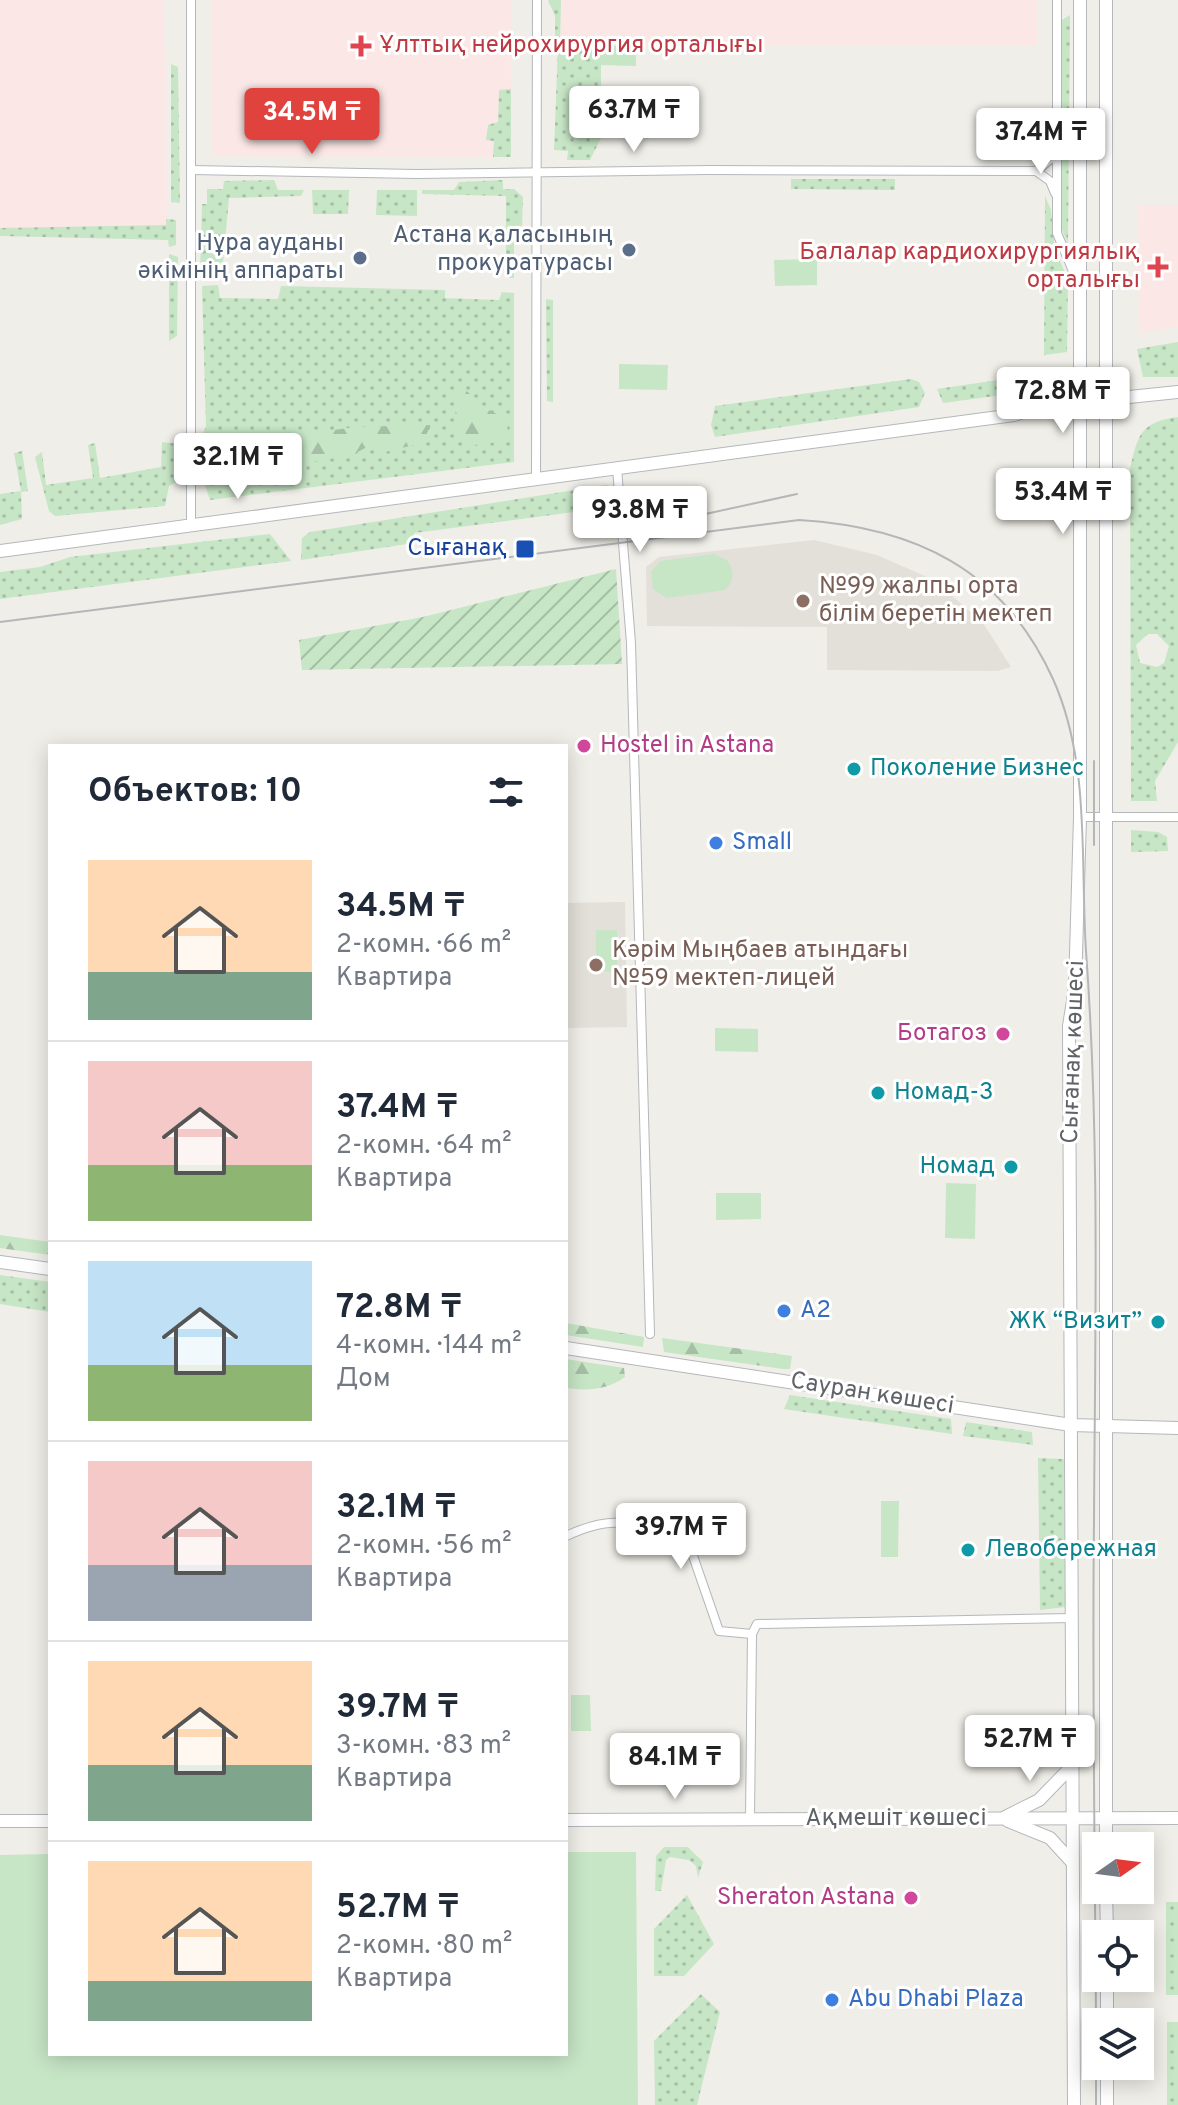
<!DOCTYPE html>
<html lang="ru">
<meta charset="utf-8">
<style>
body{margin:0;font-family:Overpass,sans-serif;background:#f6f6f7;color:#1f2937;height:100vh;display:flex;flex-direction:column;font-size:30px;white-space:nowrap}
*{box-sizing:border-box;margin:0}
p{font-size:26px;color:#747a83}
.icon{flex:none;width:44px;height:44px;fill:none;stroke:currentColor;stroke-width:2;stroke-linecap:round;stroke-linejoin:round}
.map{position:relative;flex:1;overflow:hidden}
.side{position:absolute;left:48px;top:744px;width:520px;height:1312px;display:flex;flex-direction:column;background:#fff;border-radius:0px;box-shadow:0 4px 20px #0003}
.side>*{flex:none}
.needle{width:52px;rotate:76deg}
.buttons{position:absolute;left:1082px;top:1832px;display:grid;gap:16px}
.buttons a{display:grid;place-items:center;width:72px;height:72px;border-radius:0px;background:#fff;box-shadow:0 4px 20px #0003;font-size:40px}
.price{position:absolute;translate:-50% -68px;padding:0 18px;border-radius:8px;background:#fff;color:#222;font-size:26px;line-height:52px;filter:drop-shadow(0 2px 4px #0008)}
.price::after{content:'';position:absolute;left:50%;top:48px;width:24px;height:18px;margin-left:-12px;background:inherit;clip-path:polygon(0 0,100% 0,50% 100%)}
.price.selected{background:#e0423e;color:#fff}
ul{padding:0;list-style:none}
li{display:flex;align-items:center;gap:24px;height:200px;padding:0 40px}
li+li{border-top:2px solid #e0e1e3}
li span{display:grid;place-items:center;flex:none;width:224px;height:160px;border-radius:0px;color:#555}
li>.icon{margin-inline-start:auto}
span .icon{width:96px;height:96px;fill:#fffc;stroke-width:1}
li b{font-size:34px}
h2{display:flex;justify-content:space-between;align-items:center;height:96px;padding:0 40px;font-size:34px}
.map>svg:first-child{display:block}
.education{fill:#e3dfd9}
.medical{fill:#fbe7e6}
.grass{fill:url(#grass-dots);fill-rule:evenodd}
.forest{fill:url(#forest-firs)}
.park{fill:#c7e6c6}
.garden{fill:url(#garden-furrows)}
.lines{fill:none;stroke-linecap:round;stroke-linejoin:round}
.street-casing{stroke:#b4b8bb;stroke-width:10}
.secondary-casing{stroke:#b4b7bb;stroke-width:14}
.street{stroke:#fff;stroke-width:8}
.secondary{stroke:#fff;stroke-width:12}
.tram{stroke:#b5b6b7;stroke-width:2}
.health-dot{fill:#e0444e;stroke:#fff;stroke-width:3}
.service-dot{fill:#5c6f8a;stroke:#fff;stroke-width:3}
.transit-dot{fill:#1a4fb4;stroke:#fff;stroke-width:3}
.education-dot{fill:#8d6e63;stroke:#fff;stroke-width:3}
.hotel-dot{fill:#d1479c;stroke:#fff;stroke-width:3}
.culture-dot{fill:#0f9aa8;stroke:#fff;stroke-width:3}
.shop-dot{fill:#3f7fe0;stroke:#fff;stroke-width:3}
.labels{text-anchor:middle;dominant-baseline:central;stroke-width:6;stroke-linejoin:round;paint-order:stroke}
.health-label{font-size:24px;fill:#be3a42;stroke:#fff;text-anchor:start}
.service-label{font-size:24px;fill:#4e5e75;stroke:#fff;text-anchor:end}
.transit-label{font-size:24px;fill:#164399;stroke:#fff;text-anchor:end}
.education-label{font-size:24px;fill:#785e54;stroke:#fff;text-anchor:start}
.hotel-label{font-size:24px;fill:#b23c85;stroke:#fff;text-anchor:end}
.culture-label{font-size:24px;fill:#0d838f;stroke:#fff;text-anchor:start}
.shop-label{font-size:24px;fill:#366cbe;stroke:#fff;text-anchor:start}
.street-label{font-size:24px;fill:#5f6367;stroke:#fff}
</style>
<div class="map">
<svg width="1178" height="2105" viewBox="0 0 1178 2105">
<defs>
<pattern id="grass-dots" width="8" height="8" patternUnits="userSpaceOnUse" patternTransform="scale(2)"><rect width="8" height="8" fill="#c7e6c6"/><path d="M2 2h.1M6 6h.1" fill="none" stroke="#a5bea5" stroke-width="1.8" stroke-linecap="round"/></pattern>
<pattern id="forest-firs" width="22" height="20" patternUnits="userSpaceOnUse" patternTransform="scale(2)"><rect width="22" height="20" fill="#c7e6c6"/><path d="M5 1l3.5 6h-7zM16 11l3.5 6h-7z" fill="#a5bea5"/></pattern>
<pattern id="garden-furrows" width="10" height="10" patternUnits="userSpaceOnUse" patternTransform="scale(2)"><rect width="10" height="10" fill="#c7e6c6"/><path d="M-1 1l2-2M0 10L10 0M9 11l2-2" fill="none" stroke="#a5bea5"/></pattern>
</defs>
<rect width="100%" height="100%" fill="#f0eee8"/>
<g class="education">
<path d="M814,540L877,555L934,580L983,623L1011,667L998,671L827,670V627L647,626L646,567L659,557Z"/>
<path d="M625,902L627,1027L566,1028V903Z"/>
</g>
<g class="medical">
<path d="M0,0H164L167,225L0,228Z"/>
<path d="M211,0H512L511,157L211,156Z"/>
<path d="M561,0H1037V46H560Z"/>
<path d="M1137,206H1178V327L1139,333Z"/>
</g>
<g class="grass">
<path d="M548,0H561L560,46H601V138L590,160H567L568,151L554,150L558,46L555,43V16Z"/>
<path d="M1070,15L1068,244L1060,225V21Z"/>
<path d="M171,64L178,67L180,203L171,202Z"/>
<path d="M511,89V157H493L494,141L486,140L488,125L498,122L499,90Z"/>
<path d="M791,179H895V190L791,189Z"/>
<path d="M274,180L278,190H304L301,196L229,198L222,274L200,275L202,204H207V189H223L224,181Z"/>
<path d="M503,180V189H514L523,197L522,226L514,231V278H506V196L422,194V190H454L459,182Z"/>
<path d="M312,190H349L348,214H313Z"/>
<path d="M377,190H417V216L376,215Z"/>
<path d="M1045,196L1051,210L1055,250L1068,279L1067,352L1044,355Z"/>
<path d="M166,219L176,220V245L169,247L168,240L0,236V228L166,225Z"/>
<path d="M169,254L178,257L177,336L169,341Z"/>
<path d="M218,285L220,298L278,299L281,286L445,290V298L499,300L502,292L514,293V462L210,500C202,476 193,451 206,427L202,286Z"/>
<path d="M546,299L553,300V402L547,401Z"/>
<path d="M1178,342V377H1143L1137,349Z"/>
<path d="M1039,374L1041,390L943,403L937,389Z"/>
<path d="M911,379L919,382L925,393L919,407L715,437L711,425L715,406Z"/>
<path d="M1178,417V742L1155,781L1157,801H1131L1130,469C1138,435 1140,422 1178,417ZM1148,634H1157L1169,646L1164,663L1157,667L1140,663L1136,645Z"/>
<path d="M162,442L178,444V481L169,486L165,506L55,516L49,511L35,457L42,452L46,485L93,478L88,445L95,443L100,478L161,467Z"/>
<path d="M22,451L28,491L21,492L22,519L0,525V494L21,491L14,453Z"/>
<path d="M606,485L612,487V507L414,533V543L301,560L302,538L310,532Z"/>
<path d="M270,534L291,561L0,599V572L40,567L70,557Z"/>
<path d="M1131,830L1158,832L1167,837L1168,851L1131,852Z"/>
<path d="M0,1275L50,1282V1312L0,1304Z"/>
<path d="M790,1395L951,1419L952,1434L784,1409Z"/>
<path d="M966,1422L1032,1432L1033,1445L963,1436Z"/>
<path d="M1038,1458L1064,1459L1065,1607L1040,1610Z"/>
<path d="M664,1847H688L703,1862L698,1878L696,1866L689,1860L670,1857L666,1860L661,1891H655L656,1856Z"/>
<path d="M687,1895L714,1944L684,1976H654V1929Z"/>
<rect x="1166" y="1902" width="12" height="93"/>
<path d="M701,1994L720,2012L697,2105H655L654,2041Z"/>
<rect x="1167" y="2022" width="11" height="83"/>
</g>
<g class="forest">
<path d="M456,381L484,407L507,420L508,441L466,446L455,435Z"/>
<path d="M431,425L422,443L385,452L367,447L352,455L215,478V447L355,427Z"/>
<path d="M0,1235L50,1242V1255L0,1248Z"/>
<path d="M566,1323L644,1337L643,1347L566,1335Z"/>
<path d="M662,1338L792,1356L790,1369H783L664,1352Z"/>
<path d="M566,1359L624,1368L625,1377C607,1390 587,1391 566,1388Z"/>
</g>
<g class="park">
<path d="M601,46H636V66L601,65Z"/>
<path d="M817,259V285L775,286L774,260Z"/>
<path d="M619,364L668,365L667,390L619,389Z"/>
<path d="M714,554L727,560C735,570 734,581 725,590L667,598L653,589L651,572L660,561Z"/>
<path d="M596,930H617V972L596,971Z"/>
<path d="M715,1028L758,1029V1052L715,1051Z"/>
<path d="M946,1183L976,1184L975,1239L945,1238Z"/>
<path d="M716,1193H761V1219L716,1220Z"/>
<path d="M881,1501H899L898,1557H881Z"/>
<path d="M571,1695H590L591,1731H571Z"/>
<path d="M566,1852H636L638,2105H0V1855L50,1854V2054H566Z"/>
</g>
<path class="garden" d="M616,569L622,664L302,670L299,640L423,617Z"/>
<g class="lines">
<defs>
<g id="street">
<path d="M191,0V526"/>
<path d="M1057,0V233L1078,283"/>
<path d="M192,170L417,174L709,170L1036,171L1057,154"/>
<path d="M1036,171L1050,181L1055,193"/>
<path d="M617,468L631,643L650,1334"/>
<path d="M536,478L537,0"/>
<path d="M1080,817H1178"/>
<path d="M566,1536C624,1509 639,1527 692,1553L719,1631L752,1634"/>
<path d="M750,1819L752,1634L757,1624L1073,1618"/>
</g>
<g id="secondary">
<path d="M1106,0V1846"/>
<path d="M1032,407L1178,392"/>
<path d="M0,551L1014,415L1040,406"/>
<path d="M0,1262L50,1269"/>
<path d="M566,1348L1071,1425L1178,1428"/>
<path d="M1005,1817L1039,1800L1072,1766"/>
<path d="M566,1820L1178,1818"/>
<path d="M0,1821H50"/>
<path d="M1008,1821L1050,1838L1071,1861"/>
<path d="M1106,1890L1107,1934"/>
<path d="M1107,1978V2022"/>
<path d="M1107,2066V2105"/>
<path d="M1074,2105L1069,1026L1075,988L1080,817V0"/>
</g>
</defs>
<use href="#street" class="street-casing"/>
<use href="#secondary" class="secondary-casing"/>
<use href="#street" class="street"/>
<use href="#secondary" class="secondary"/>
<g class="tram">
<path d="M655,525L797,494"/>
<path d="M0,622L799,520C915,527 1003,569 1053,679C1091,764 1080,861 1086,951C1100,1141 1095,1331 1094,1520C1092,1687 1095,1855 1096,2022"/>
<path d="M1094,761V845"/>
<path d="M1096,2105V2042"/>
</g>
</g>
<g class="health-dot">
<path d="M357 34h8v8h8v8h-8v8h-8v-8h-8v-8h8z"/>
<path d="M1154 255h8v8h8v8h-8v8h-8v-8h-8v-8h8z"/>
</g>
<g class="service-dot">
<circle cx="629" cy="250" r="8"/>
<circle cx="360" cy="258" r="8"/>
</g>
<rect class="transit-dot" x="515" y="539" width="20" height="20" rx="4"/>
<g class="education-dot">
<circle cx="803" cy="601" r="8"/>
<circle cx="596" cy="965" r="8"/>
</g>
<g class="hotel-dot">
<circle cx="584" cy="746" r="8"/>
<circle cx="1003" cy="1034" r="8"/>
<circle cx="911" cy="1898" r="8"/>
</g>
<g class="culture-dot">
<circle cx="854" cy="769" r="8"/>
<circle cx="878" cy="1093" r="8"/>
<circle cx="1011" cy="1167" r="8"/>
<circle cx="1158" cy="1322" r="8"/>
<circle cx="968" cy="1550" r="8"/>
</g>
<g class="shop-dot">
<circle cx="716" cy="843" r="8"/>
<circle cx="784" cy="1311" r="8"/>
<circle cx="832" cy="2000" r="8"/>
</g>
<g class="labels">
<g class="health-label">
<text x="379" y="46">Ұлттық нейрохирургия орталығы</text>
<text x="1140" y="253" text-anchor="end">Балалар кардиохирургиялық<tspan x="1140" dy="28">орталығы</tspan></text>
</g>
<g class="service-label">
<text x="613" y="236">Астана қаласының<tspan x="613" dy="28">прокуратурасы</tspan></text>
<text x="344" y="244">Нұра ауданы<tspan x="344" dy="28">әкімінің аппараты</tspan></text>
</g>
<g class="transit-label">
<text x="507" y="549">Сығанақ</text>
</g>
<g class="education-label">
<text x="819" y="587">№99 жалпы орта<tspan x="819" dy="28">білім беретін мектеп</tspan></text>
<text x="612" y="951">Кәрім Мыңбаев атындағы<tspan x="612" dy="28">№59 мектеп-лицей</tspan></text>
</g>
<g class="hotel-label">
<text x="600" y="746" text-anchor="start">Hostel in Astana</text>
<text x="987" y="1034">Ботагоз</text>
<text x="895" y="1898">Sheraton Astana</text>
</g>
<g class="culture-label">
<text x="870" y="769">Поколение Бизнес</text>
<text x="894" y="1093">Номад-3</text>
<text x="995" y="1167" text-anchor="end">Номад</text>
<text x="1142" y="1322" text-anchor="end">ЖК “Визит”</text>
<text x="984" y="1550">Левобережная</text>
</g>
<g class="shop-label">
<text x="732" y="843">Small</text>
<text x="800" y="1311">А2</text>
<text x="848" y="2000">Abu Dhabi Plaza</text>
</g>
<g class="street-label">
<text transform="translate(1074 1052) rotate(-88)">Сығанақ көшесі</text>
<text transform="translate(872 1394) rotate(9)">Сауран көшесі</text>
<text x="896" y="1819">Ақмешіт көшесі</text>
</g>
</g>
</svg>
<div class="buttons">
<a><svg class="needle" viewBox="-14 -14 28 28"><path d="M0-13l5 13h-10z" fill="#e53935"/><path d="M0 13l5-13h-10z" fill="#747a83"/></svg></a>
<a><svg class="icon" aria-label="locate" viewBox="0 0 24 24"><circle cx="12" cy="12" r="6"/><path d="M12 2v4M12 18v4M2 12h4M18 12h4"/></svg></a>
<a><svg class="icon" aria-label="layers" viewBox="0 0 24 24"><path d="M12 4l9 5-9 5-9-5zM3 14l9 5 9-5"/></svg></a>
</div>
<b class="price" style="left:634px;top:154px">63.7M ₸</b>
<b class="price selected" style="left:312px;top:156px">34.5M ₸</b>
<b class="price" style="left:1041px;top:176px">37.4M ₸</b>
<b class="price" style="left:1063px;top:435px">72.8M ₸</b>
<b class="price" style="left:238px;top:501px">32.1M ₸</b>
<b class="price" style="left:1063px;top:536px">53.4M ₸</b>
<b class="price" style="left:640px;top:554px">93.8M ₸</b>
<b class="price" style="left:681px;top:1571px">39.7M ₸</b>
<b class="price" style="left:1030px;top:1783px">52.7M ₸</b>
<b class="price" style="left:675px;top:1801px">84.1M ₸</b>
<section class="side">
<h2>Объектов: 10<svg class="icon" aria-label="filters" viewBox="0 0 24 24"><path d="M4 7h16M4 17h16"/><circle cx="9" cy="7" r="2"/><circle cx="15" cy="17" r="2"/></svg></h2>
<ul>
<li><span style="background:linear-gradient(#ffd9b3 70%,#7fa58c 0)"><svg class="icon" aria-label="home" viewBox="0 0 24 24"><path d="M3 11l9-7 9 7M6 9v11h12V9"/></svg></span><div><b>34.5M ₸</b><p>2-комн. · 66 m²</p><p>Квартира</p></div></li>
<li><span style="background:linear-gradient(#f6c9c9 65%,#8fb573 0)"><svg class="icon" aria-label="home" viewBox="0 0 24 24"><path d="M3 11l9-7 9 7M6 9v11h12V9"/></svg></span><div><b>37.4M ₸</b><p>2-комн. · 64 m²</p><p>Квартира</p></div></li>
<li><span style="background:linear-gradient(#bfe0f5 65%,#8fb573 0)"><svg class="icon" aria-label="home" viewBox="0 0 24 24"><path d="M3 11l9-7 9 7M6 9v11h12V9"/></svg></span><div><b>72.8M ₸</b><p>4-комн. · 144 m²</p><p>Дом</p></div></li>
<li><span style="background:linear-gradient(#f6c9c9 65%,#9aa5b1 0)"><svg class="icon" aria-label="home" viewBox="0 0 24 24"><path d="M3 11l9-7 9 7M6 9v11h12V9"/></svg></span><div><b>32.1M ₸</b><p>2-комн. · 56 m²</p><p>Квартира</p></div></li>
<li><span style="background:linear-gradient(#ffd9b3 65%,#7fa58c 0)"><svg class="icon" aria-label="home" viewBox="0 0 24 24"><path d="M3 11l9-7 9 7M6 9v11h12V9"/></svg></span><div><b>39.7M ₸</b><p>3-комн. · 83 m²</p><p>Квартира</p></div></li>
<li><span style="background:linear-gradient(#ffd9b3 75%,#7fa58c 0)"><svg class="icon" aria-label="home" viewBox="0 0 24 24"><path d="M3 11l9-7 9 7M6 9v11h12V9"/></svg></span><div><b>52.7M ₸</b><p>2-комн. · 80 m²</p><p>Квартира</p></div></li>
</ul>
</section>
</div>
